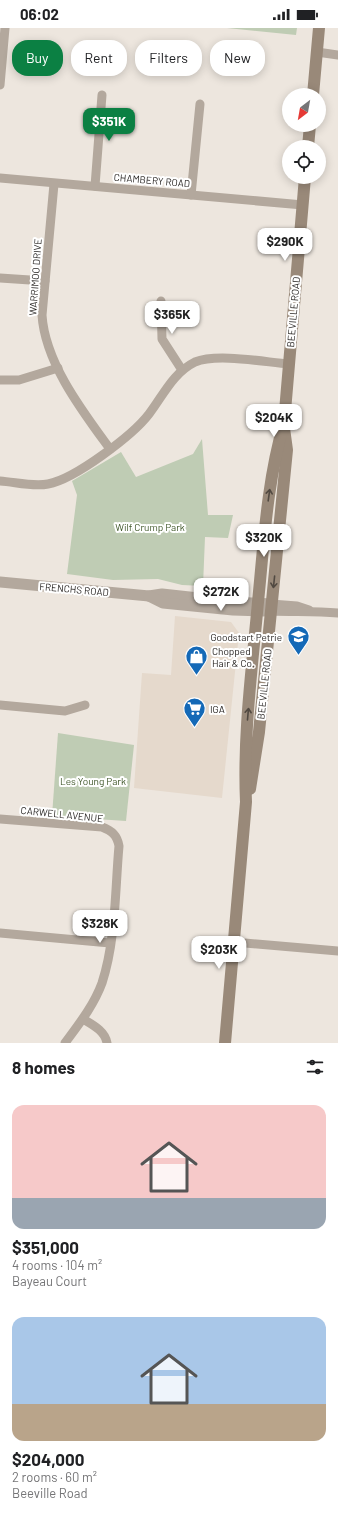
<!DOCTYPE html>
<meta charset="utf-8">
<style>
body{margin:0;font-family:Barlow,sans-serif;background:#f6f6f6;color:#202124;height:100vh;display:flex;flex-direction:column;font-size:15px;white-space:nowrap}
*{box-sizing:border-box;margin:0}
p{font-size:13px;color:#757577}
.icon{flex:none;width:22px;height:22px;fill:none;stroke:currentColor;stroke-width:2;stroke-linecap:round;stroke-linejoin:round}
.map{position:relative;height:1015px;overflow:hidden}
.drawer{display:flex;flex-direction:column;background:#fff;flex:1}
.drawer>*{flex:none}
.top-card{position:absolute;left:12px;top:12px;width:314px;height:36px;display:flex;gap:8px}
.needle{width:26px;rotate:211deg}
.controls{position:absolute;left:282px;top:60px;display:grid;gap:8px}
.controls a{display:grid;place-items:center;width:44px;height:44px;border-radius:50%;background:#fff;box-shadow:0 2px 10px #0003;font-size:20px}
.price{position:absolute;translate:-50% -34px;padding:0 9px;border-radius:8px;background:#fff;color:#222;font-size:13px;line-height:26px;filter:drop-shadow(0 1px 2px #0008)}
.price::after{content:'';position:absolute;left:50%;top:24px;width:12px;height:9px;margin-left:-6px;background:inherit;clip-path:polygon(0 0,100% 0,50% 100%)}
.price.on{background:#0b8043;color:#fff}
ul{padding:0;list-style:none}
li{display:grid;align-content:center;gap:8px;height:212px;padding:0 12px}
li span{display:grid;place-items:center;height:124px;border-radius:12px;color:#555}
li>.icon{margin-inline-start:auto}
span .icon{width:72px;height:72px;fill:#fffc;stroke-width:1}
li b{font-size:17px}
h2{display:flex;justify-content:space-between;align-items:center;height:48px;padding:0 12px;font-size:17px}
.tag{padding:0 14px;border-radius:16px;background:#fff;box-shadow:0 2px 10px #0003;font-size:14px;line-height:36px}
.tag.on{background:#0b8043;color:#fff}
.status{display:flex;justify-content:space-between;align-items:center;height:28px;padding:0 20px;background:#fff;direction:ltr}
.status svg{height:11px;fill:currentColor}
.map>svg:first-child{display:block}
.built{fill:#e5d9cc}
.green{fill:#bfccb4}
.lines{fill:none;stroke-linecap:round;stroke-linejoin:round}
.minor{stroke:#b3a89d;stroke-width:9}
.tertiary{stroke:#b3a89d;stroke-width:11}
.secondary{stroke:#998979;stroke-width:12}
.oneway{stroke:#514941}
.labels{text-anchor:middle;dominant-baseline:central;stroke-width:4;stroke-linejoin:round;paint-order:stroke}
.street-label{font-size:10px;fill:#211e1c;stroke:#fff}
.park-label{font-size:10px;fill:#3f5629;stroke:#fff}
.poi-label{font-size:10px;fill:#211e1c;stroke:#fff;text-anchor:start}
</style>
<div class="status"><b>06:02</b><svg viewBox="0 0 49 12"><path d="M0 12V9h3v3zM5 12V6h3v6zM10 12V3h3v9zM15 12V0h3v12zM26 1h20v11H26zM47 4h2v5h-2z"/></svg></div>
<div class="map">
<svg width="338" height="1015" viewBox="0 0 338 1015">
<rect width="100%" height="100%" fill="#ede6de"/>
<path class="built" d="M175,588L231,594L239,605L222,770L134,760L142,645L171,647Z"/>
<g class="green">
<path d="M227,0H297L296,7Z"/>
<path d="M202,411L208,487H233L228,510L205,509L203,558L182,557L158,551L113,552L67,546L77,467L72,453L121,424L136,449L193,426Z"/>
<path d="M58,705L134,717L126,793L52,788Z"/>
</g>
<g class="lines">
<g class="minor">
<path d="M317,24L338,27"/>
<path d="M0,57L5,0"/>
<path d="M0,150L303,177"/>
<path d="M54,156L42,287C45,335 83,384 110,421"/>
<path d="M95,158L102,67"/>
<path d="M191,167L200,76"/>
<path d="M0,250L45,253"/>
<path d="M161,273L162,311L182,342"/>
<path d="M0,352H19L58,340"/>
<path d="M0,453C15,454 33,459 48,456C75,451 133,407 149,386C164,366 173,345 195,334C217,325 264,334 289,336"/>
<path d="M271,576L297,578L309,582"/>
<path d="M271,583C294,584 315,583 338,585"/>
<path d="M0,677L65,683L85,677"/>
<path d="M0,791L102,799C112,803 117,807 119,818C115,862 116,912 102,955C94,977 79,996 65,1015"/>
<path d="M0,905L110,915"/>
<path d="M234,914L338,923"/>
<path d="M83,991C93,997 105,1003 107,1015"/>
</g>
<g class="tertiary">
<path d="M0,554L149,568L162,566L235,574L271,576"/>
<path d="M149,568L163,575L233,582L266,583"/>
</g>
<g class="secondary">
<path d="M313,67L319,0"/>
<path d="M308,119L310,97"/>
<path d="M250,761L259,704L287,422L284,400"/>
<path d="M225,1015L246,774C243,707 252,641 258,574C264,514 267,453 284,395L305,149"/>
</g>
</g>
<defs><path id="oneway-shaft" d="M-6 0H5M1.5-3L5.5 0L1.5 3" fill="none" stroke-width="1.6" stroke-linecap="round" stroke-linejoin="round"/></defs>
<g class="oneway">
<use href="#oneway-shaft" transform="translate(269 467) rotate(-82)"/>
<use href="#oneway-shaft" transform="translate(274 554) rotate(96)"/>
<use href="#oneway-shaft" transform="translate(248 686) rotate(-85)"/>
</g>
<defs>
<symbol id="school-pin" viewBox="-11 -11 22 30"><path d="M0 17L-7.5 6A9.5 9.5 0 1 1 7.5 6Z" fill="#1469b7" stroke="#fff"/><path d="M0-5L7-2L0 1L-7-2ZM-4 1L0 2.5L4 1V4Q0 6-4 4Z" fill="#fff"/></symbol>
<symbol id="shop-pin" viewBox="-11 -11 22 30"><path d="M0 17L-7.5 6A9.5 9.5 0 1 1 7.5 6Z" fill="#1469b7" stroke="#fff"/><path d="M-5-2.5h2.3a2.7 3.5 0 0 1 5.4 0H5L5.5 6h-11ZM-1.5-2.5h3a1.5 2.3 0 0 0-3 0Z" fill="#fff"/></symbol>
<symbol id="supermarket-pin" viewBox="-11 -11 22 30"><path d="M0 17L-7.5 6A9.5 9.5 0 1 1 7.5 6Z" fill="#1469b7" stroke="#fff"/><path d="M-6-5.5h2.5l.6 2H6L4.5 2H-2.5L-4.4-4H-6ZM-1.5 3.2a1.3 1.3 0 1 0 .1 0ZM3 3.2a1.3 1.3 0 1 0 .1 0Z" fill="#fff"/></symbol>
</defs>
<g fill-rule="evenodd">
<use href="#school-pin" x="286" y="596" width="25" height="34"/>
<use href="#shop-pin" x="184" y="616" width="25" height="34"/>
<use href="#supermarket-pin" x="182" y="668" width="25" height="34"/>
</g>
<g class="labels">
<g class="street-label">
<text transform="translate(152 152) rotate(5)">CHAMBERY ROAD</text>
<text transform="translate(35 249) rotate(-86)">WARRIMOO DRIVE</text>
<text transform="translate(293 284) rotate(-85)">BEEVILLE ROAD</text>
<text transform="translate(74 561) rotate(5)">FRENCHS ROAD</text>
<text transform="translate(264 656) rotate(-84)">BEEVILLE ROAD</text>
<text transform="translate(62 786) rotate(6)">CARWELL AVENUE</text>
</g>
<g class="park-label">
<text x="150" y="499">Wilf Crump Park</text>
<text x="93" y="753">Les Young Park</text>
</g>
<g class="poi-label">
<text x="282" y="609" text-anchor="end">Goodstart Petrie</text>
<text x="212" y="623">Chopped<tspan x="212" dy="12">Hair &amp; Co.</tspan></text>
<text x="210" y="681">IGA</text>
</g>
</g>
</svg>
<div class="controls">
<a><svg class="needle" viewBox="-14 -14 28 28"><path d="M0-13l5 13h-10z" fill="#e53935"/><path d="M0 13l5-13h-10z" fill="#757577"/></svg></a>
<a><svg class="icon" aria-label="locate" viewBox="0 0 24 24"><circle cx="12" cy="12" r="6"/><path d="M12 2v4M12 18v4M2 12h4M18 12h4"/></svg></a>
</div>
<b class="price on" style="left:109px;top:114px">$351K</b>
<b class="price" style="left:285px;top:234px">$290K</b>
<b class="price" style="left:172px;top:307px">$365K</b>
<b class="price" style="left:274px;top:410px">$204K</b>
<b class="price" style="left:264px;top:530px">$320K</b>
<b class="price" style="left:221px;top:584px">$272K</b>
<b class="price" style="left:100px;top:916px">$328K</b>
<b class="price" style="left:219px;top:942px">$203K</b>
<div class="top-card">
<a class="tag on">Buy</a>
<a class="tag">Rent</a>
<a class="tag">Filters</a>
<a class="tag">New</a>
</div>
</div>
<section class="drawer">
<h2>8 homes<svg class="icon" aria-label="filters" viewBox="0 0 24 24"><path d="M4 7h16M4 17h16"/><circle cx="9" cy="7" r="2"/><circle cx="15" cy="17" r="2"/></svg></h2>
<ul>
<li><span style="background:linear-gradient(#f6c9c9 75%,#9aa5b1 0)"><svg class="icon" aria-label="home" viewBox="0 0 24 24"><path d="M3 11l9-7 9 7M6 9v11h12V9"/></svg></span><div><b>$351,000</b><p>4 rooms · 104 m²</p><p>Bayeau Court</p></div></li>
<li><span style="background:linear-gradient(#a9c7e8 70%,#b9a48a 0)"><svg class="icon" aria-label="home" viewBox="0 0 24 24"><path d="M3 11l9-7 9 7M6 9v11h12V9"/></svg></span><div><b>$204,000</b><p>2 rooms · 60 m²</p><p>Beeville Road</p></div></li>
</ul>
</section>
